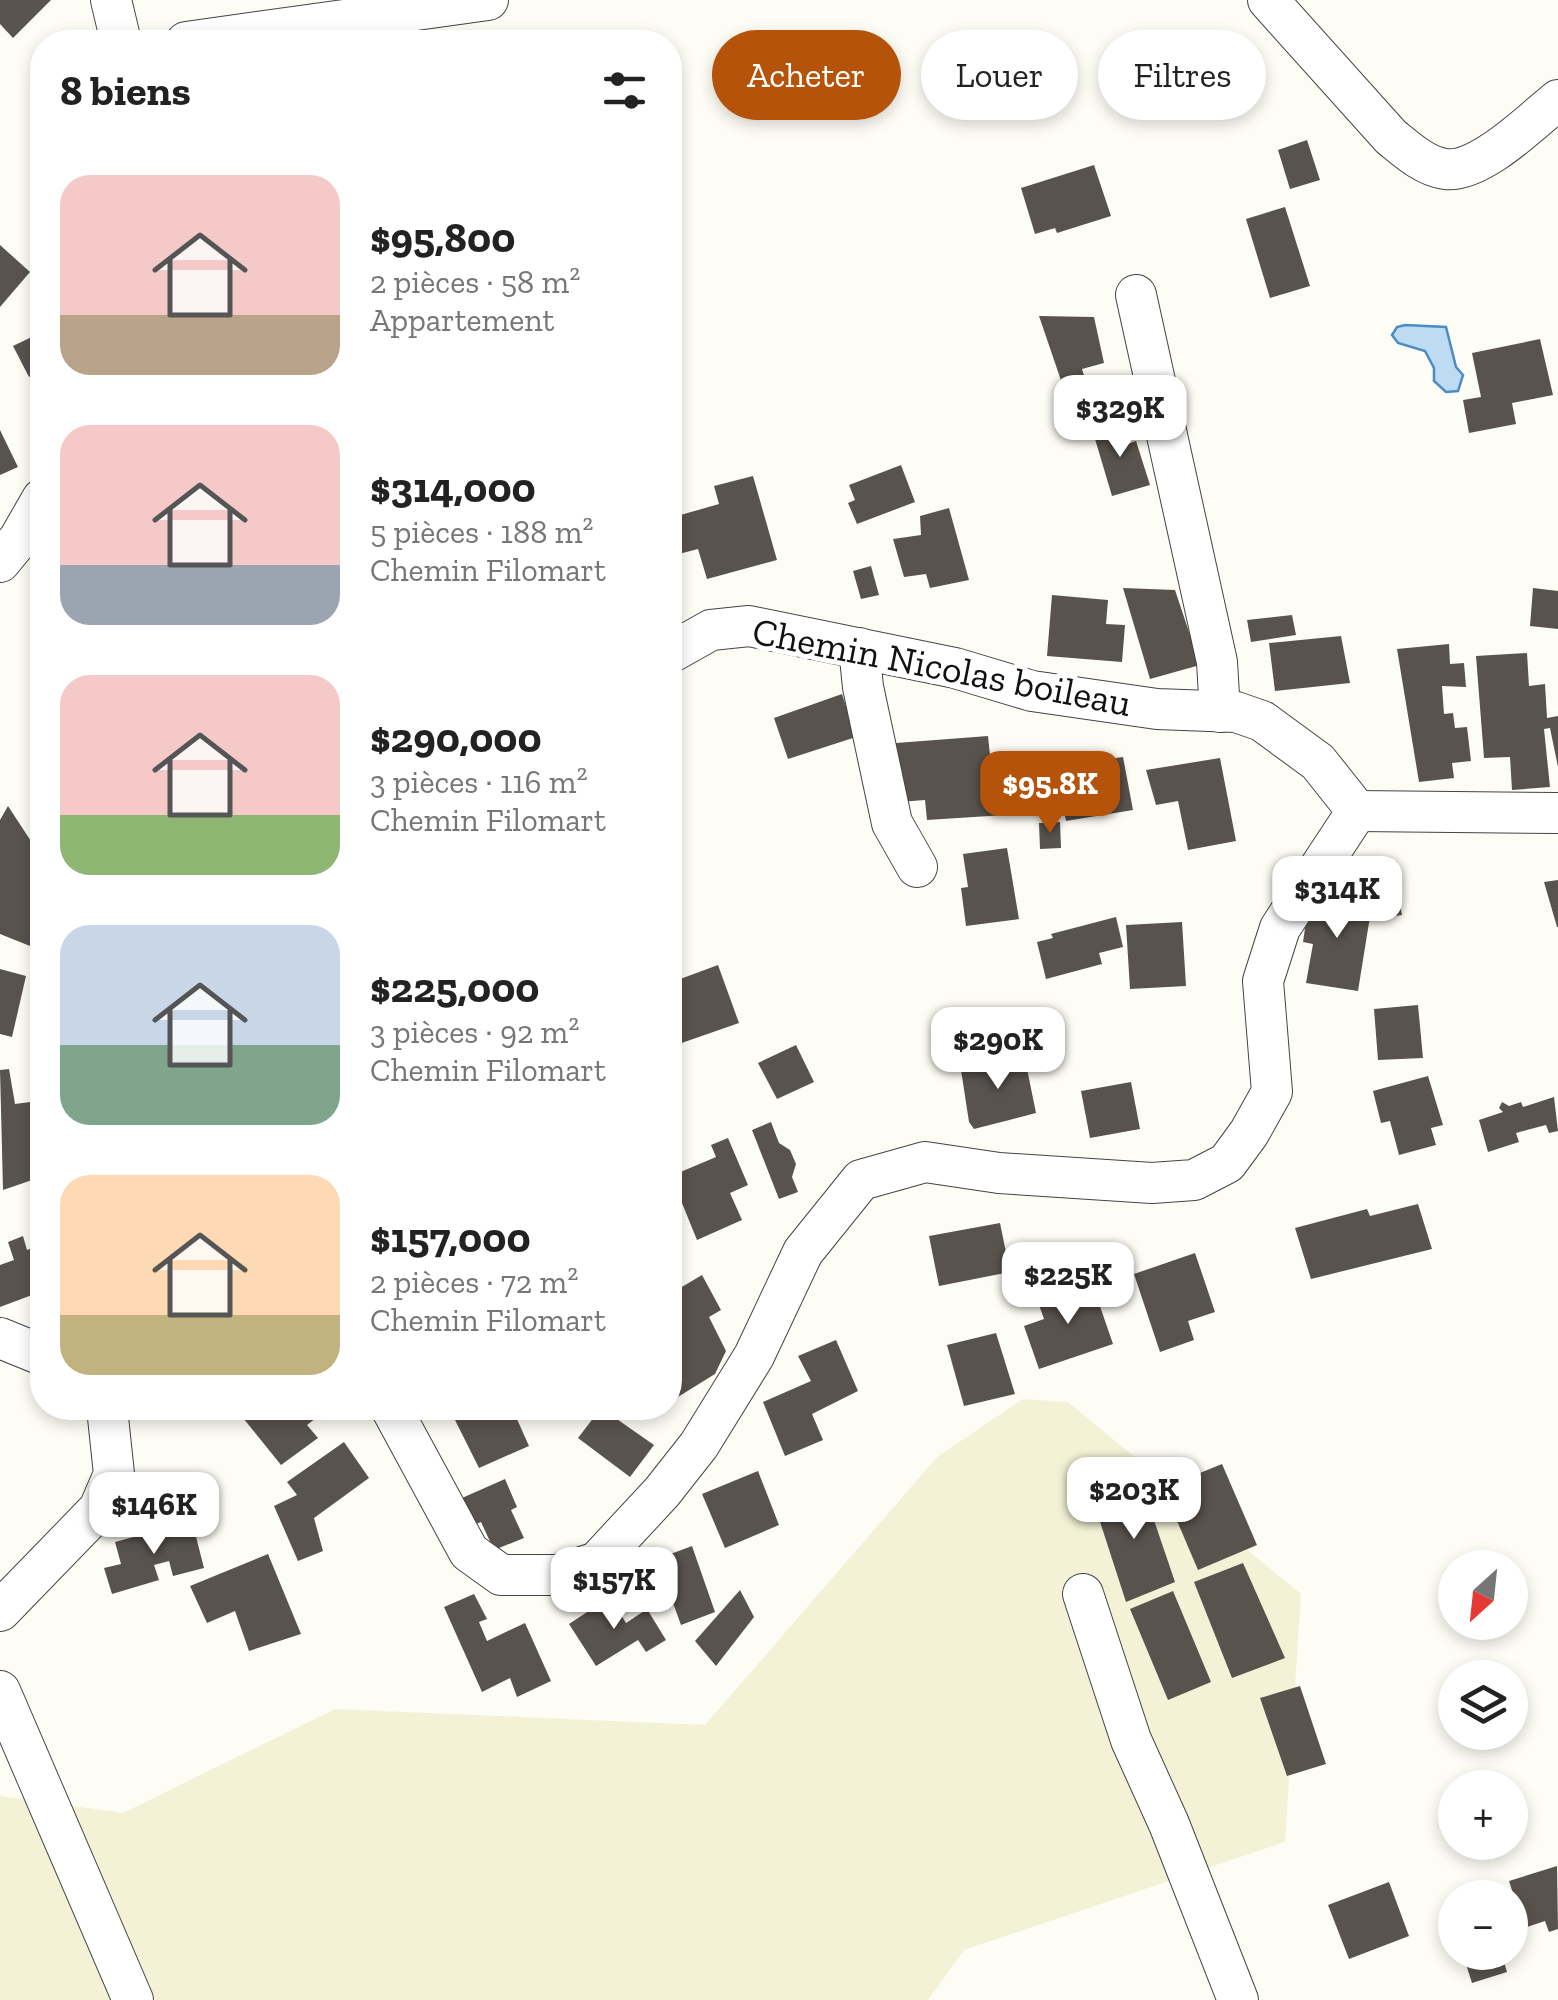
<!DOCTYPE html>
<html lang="fr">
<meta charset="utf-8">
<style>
body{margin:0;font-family:"Zilla Slab",serif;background:#f2f2f2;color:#222;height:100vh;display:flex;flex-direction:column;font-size:38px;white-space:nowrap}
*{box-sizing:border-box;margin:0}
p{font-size:32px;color:#767676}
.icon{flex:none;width:55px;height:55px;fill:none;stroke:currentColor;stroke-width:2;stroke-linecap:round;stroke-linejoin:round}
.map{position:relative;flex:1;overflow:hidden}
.sheet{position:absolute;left:30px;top:30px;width:652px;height:1390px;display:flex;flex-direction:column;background:#fff;border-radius:40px;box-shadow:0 5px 15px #0003}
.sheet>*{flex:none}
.banner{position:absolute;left:712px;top:30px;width:695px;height:90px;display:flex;gap:20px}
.needle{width:65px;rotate:207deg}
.tools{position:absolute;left:1438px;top:1550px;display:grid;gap:20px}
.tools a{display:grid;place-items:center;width:90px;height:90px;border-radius:50%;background:#fff;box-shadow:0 5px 15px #0003;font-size:50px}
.price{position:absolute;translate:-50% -85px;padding:0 22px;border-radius:20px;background:#fff;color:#222;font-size:32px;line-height:65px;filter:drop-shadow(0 2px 5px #0008)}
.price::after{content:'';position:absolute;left:50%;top:60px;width:30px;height:22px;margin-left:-15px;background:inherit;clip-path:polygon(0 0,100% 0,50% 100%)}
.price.active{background:#b45309;color:#fff}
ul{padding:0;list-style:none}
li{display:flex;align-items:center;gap:30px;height:250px;padding:0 30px}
li span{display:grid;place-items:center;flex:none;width:280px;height:200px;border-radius:30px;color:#555}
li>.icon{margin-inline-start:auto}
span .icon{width:120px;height:120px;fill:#fffc;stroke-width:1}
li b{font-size:42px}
h2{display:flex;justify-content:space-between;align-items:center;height:120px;padding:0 30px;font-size:42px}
.chip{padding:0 35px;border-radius:45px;background:#fff;box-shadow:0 5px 15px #0003;font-size:35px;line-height:90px}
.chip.active{background:#b45309;color:#fff}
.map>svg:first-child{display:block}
.farmland{fill:#f3f2d6}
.water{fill:#bddbf2;stroke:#4a8cc4;stroke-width:2.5}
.building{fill:#59534e}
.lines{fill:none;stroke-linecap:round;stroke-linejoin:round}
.minor-casing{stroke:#444;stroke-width:42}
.minor{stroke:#fff;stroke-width:40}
.labels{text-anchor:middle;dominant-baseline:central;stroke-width:10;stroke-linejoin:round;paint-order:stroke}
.street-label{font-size:38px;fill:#111;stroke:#fff}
</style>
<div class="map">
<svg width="1558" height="2000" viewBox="0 0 1558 2000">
<rect width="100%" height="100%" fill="#fefdf5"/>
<path class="farmland" d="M1023,1399L1068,1402L1301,1594L1285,1842L964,1950L928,2000H0V1796L123,1813L335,1709L705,1725L937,1457Z"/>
<path class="water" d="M1405,325L1446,327L1456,367L1463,375L1458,391L1446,392L1434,381V368L1425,351L1398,343L1392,335L1397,327Z"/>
<g class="building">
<path d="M0,0H51L13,38L0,24Z"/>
<path d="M1307,140L1320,180L1290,189L1278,150Z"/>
<path d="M1094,165L1111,216L1057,233L1055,228L1035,234L1021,188Z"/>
<path d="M1285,207L1310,286L1270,298L1246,219Z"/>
<path d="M0,245L30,272L0,307Z"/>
<path d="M1039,316L1094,317L1104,363L1082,369L1089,392L1067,398Z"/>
<path d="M42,332V369L29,377L13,346Z"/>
<path d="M1540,339L1553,395L1512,403L1516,424L1469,433L1463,400L1481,397L1472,353Z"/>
<path d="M1125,424L1128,444L1136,441L1150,485L1112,496L1092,429Z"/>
<path d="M0,430L18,467L0,475Z"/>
<path d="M901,465L915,502L857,524L848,503L855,500L849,485Z"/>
<path d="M753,476L777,560L707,579L698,549L671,556L670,518L719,504L714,486Z"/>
<path d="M949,508L969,580L930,588L926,574L904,577L893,539L921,535L920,516Z"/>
<path d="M871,566L879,595L861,599L853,571Z"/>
<path d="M1123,588L1175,590L1200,665L1150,679Z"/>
<path d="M1533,588L1558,591V629L1530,626Z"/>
<path d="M1052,595L1108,600L1106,624L1125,625L1122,662L1047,656Z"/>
<path d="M1292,615L1296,635L1251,642L1247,620Z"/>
<path d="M1341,636L1350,683L1275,691L1269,643Z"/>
<path d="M1449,644L1450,664L1464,663L1466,687L1442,686L1444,714L1453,713L1455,728L1467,727L1471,761L1452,763L1454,778L1419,782L1397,649Z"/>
<path d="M1527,653L1529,686L1545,684L1547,718L1558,716V767L1550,728L1544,729L1550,787L1512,790L1510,757L1484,758L1476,656Z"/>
<path d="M842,694L856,737L788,759L774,718Z"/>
<path d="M988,736L992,774H1002L1005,815L927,820L925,800L899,802L896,743Z"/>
<path d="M1123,757L1133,810L1066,821L1064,812L1041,815L1039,795L1062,791L1060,782L1083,779L1081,763Z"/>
<path d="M1220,758L1236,841L1188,850L1178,801L1156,805L1146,770Z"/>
<path d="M8,806L42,858V946L32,942L30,946L0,934V820Z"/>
<path d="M1060,822L1061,848L1040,849L1039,823Z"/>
<path d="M1007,848L1019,919L966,926L961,888L968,887L963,854Z"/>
<path d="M1391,859L1402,915L1375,919L1372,894L1362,895L1356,862Z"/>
<path d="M1558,880V927H1557L1544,882Z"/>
<path d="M1310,895L1372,904L1358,991L1306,983L1313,944L1303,942Z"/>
<path d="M1116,917L1123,947L1099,953L1102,964L1046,979L1037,942L1053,938L1051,934Z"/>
<path d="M1182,922L1186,986L1130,989L1126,925Z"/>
<path d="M718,965L739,1023L673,1046L670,1007L680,1004L672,982Z"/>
<path d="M0,969L26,976L12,1037L0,1034Z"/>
<path d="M1418,1005L1423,1058L1378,1060L1374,1009Z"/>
<path d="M796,1045L814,1082L777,1099L758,1063Z"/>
<path d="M1024,1054L1036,1113L974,1129L969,1122L961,1070Z"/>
<path d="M9,1069L15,1104L30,1102L41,1177L3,1190L0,1070Z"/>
<path d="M1428,1076L1443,1125L1431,1128L1436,1145L1399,1155L1390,1121L1381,1123L1373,1091Z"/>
<path d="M1131,1082L1140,1129L1090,1138L1081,1091Z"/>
<path d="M1554,1097L1558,1131L1549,1133L1546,1125L1516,1133L1519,1142L1488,1152L1479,1120L1503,1112L1499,1108L1502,1102L1509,1106L1521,1102L1523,1107Z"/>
<path d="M771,1122L779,1143L790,1150L796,1164L792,1177L798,1192L779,1199L752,1130Z"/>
<path d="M728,1138L748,1185L730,1193L742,1220L697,1240L671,1176L716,1157L711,1145Z"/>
<path d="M1418,1204L1432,1249L1311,1279L1295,1228L1367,1209L1370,1216Z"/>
<path d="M1000,1223L1010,1272L939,1286L929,1236Z"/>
<path d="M23,1236L27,1250L42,1244V1265L32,1269L40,1292L0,1307V1265L14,1260L8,1242Z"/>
<path d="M1195,1253L1215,1312L1188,1321L1194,1340L1160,1352L1134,1274Z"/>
<path d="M702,1275L721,1310L709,1317L726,1351L715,1374L673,1400L670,1395V1294Z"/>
<path d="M1092,1283L1113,1344L1039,1369L1024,1326L1044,1319L1038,1302Z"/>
<path d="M996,1333L1015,1394L964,1406L947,1345Z"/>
<path d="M836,1340L858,1391L812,1414L823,1440L785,1456L763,1402L811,1381L798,1356Z"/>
<path d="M235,1408H329L307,1425L318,1438L281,1465Z"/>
<path d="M449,1408H512L529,1446L479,1468Z"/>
<path d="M601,1408L654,1445L630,1477L578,1438Z"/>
<path d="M344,1442L369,1478L314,1518L323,1551L298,1561L274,1506L297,1495L287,1482Z"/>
<path d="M1222,1464L1257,1545L1198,1570L1163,1488Z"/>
<path d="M758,1471L779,1525L725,1548L702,1494Z"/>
<path d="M505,1479L517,1507L511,1510L524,1538L494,1550L481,1522L474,1525L462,1498Z"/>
<path d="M1141,1482L1175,1582L1126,1602L1093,1500Z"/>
<path d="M192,1521L204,1568L173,1576L169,1561L154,1565L159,1580L112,1594L104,1568L121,1564L115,1542Z"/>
<path d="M692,1546L715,1612L681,1625L657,1559Z"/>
<path d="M268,1554L301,1634L249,1651L235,1611L207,1623L190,1586Z"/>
<path d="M1243,1563L1285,1658L1232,1678L1194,1582Z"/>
<path d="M740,1590L754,1617L716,1666L695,1641Z"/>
<path d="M1173,1591L1211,1682L1168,1700L1130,1609Z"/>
<path d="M474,1594L487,1619L479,1622L487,1641L525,1623L551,1681L517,1697L510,1678L482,1692L444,1607Z"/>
<path d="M610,1597L626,1623L647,1609L666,1640L646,1652L638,1640L596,1666L569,1624Z"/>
<path d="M1300,1686L1326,1764L1287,1776L1260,1698Z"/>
<path d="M1557,1866L1558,1929L1549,1932L1545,1921L1524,1928L1509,1881Z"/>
<path d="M1389,1882L1409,1936L1349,1959L1328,1905Z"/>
<path d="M1462,1952H1501L1507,1972L1472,1983Z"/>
</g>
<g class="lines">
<defs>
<g id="minor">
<path d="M111,0L121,42"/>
<path d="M1268,0L1391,137C1406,149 1424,166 1445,169C1479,174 1532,121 1558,100"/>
<path d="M186,42L488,0"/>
<path d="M1136,295L1217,662L1220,712"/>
<path d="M0,562L19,539L42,499"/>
<path d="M859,648L863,687L892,823L917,867"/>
<path d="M670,653L711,630L749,626L955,668L1032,691L1157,709L1236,712L1262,721L1318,762L1357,811"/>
<path d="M1357,811L1558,813"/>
<path d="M0,1338L42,1355"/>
<path d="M391,1408L469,1552L501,1575H558L597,1562L662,1492L699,1445L754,1356L803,1252L861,1180L925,1162L999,1173L1152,1183L1194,1180L1227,1163L1249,1133L1272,1092L1263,981L1280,928L1357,811"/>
<path d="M1083,1594L1131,1740L1169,1824L1238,2000"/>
<path d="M0,1611L99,1509L114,1474L107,1408"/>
<path d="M0,1691L133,2000"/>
</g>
</defs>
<use href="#minor" class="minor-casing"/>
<use href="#minor" class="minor"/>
</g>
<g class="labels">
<g class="street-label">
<text transform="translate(942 667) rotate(11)">Chemin Nicolas boileau</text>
</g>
</g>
</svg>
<div class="tools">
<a><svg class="needle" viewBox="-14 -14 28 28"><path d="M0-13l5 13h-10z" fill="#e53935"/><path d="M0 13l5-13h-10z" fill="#767676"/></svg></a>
<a><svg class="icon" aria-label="layers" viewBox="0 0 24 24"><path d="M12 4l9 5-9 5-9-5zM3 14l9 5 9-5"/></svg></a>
<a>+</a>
<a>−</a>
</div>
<b class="price" style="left:1120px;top:460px">$329K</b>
<b class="price active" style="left:1050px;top:836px">$95.8K</b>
<b class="price" style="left:1337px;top:941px">$314K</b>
<b class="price" style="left:998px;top:1092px">$290K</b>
<b class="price" style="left:1068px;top:1327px">$225K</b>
<b class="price" style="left:1134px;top:1542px">$203K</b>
<b class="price" style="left:154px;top:1557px">$146K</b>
<b class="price" style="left:614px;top:1632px">$157K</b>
<div class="banner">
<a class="chip active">Acheter</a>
<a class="chip">Louer</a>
<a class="chip">Filtres</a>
</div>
<section class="sheet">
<h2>8 biens<svg class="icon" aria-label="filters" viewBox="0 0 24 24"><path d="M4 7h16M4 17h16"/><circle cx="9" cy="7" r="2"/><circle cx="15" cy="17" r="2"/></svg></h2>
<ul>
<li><span style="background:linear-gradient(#f6c9c9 70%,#b9a48a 0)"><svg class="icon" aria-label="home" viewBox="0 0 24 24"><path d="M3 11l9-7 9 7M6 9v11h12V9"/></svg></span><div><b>$95,800</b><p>2 pièces · 58 m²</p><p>Appartement</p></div></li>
<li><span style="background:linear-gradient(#f6c9c9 70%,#9aa5b1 0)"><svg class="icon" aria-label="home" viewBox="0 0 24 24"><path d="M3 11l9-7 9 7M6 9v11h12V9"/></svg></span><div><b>$314,000</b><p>5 pièces · 188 m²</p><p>Chemin Filomart</p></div></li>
<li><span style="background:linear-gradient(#f6c9c9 70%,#8fb573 0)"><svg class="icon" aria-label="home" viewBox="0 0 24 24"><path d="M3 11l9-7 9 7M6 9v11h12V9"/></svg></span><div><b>$290,000</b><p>3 pièces · 116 m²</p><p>Chemin Filomart</p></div></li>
<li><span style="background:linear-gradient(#c9d6e8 60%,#7fa58c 0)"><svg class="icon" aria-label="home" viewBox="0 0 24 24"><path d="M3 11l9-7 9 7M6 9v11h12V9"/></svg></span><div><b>$225,000</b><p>3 pièces · 92 m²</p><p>Chemin Filomart</p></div></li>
<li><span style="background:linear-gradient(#ffd9b3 70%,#c2b280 0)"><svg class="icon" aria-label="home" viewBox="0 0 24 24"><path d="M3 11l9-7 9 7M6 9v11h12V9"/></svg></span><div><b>$157,000</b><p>2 pièces · 72 m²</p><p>Chemin Filomart</p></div></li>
</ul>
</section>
</div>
